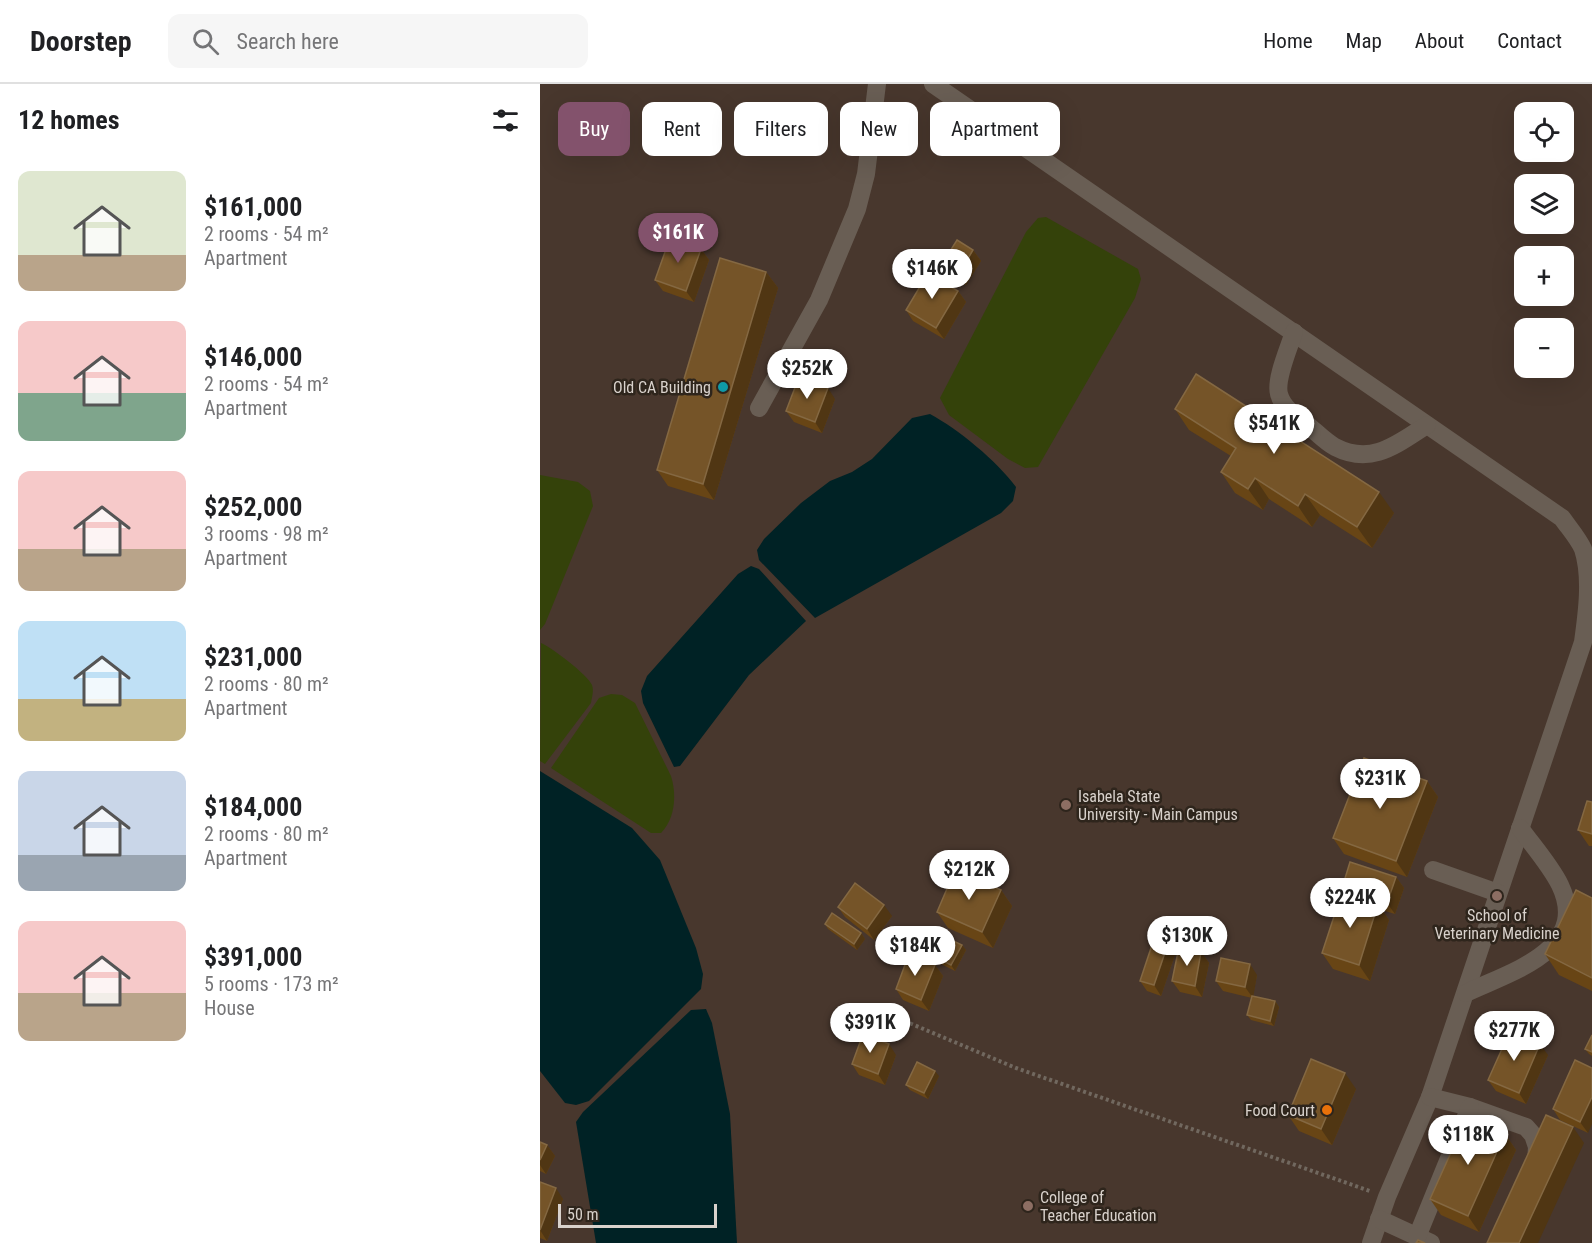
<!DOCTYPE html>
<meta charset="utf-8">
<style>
body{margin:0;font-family:"Roboto Condensed",sans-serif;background:#f6f6f6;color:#202124;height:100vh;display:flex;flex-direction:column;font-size:22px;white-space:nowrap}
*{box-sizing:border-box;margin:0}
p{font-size:20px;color:#757577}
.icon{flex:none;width:33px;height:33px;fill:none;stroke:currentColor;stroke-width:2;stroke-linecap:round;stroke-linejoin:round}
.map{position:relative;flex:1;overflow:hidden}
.sheet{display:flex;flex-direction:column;background:#fff;width:540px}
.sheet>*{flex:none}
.banner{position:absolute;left:18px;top:18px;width:570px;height:54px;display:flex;gap:12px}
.buttons{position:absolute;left:974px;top:18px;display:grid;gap:12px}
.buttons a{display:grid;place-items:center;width:60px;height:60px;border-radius:12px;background:#fff;box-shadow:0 6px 24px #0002;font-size:30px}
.scale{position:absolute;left:18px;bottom:15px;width:159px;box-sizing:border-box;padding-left:6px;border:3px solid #d9d2cc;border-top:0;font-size:16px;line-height:21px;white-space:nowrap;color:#d9d2cc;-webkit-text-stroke:4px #2e251c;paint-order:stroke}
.price{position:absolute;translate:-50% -51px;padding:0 14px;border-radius:21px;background:#fff;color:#222;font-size:20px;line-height:39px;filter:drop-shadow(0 2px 3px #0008)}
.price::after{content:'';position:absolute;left:50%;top:36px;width:18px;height:14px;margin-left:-9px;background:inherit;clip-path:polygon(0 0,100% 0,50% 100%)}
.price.active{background:#83526c;color:#fff}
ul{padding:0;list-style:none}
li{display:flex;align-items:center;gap:18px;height:150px;padding:0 18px}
li span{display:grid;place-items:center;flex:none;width:168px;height:120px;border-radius:12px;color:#555}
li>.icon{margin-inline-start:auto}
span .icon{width:72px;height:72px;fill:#fffc;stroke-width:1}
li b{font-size:26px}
h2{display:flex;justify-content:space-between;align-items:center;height:72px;padding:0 18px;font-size:26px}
.chip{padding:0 21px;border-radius:12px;background:#fff;box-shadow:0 6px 24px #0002;font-size:21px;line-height:54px}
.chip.active{background:#83526c;color:#fff}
header{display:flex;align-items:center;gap:36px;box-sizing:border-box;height:84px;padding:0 30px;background:#fff;border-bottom:2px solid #e0e0e0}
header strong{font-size:28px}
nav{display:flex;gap:33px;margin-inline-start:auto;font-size:21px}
.search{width:420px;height:54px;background:#f6f6f6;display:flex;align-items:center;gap:15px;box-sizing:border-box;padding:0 21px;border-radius:12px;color:#757577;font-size:22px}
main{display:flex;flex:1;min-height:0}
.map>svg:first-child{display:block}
.education{fill:#48372d;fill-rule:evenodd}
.green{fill:#34420a}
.water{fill:#002225}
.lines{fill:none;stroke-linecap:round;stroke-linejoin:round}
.path{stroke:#71685f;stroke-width:4;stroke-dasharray:3 3;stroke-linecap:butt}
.minor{stroke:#695e54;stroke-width:18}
.wall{fill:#684515}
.shaded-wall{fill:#503613}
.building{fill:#755428;stroke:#846842;stroke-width:1.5}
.culture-dot{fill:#0f9aa8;stroke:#2e251c;stroke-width:2}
.education-dot{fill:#8d6e63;stroke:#2e251c;stroke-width:2}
.food-dot{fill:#e8710a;stroke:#2e251c;stroke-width:2}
.labels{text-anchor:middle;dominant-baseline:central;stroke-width:5;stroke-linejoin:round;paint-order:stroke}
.poi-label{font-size:16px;fill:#d9d2cc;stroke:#2e251c;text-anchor:end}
</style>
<header>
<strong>Doorstep</strong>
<div class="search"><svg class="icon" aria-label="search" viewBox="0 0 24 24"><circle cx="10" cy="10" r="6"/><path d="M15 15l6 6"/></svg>Search here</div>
<nav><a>Home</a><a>Map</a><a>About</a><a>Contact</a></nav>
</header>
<main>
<section class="sheet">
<h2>12 homes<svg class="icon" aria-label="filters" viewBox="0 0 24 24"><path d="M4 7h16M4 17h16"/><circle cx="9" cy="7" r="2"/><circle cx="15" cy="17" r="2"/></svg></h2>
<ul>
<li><span style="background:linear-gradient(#dfe7d0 70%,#b9a48a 0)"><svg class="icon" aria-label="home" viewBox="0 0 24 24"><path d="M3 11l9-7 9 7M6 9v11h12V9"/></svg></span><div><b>$161,000</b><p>2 rooms · 54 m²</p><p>Apartment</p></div></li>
<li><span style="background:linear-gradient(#f6c9c9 60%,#7fa58c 0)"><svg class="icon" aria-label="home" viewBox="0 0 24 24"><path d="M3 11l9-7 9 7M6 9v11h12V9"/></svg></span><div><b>$146,000</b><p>2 rooms · 54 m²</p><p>Apartment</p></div></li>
<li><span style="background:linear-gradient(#f6c9c9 65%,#b9a48a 0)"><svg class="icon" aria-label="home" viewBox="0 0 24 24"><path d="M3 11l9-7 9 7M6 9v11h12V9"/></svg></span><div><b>$252,000</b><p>3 rooms · 98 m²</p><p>Apartment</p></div></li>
<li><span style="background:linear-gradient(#bfe0f5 65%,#c2b280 0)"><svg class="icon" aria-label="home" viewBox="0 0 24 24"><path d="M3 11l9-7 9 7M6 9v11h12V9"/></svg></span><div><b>$231,000</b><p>2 rooms · 80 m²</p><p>Apartment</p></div></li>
<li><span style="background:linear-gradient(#c9d6e8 70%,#9aa5b1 0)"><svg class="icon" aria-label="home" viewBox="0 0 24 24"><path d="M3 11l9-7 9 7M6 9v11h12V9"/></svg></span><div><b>$184,000</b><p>2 rooms · 80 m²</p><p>Apartment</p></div></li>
<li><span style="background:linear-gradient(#f6c9c9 60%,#b9a48a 0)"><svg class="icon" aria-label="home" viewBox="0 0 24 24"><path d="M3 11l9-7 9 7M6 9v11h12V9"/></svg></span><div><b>$391,000</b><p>5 rooms · 173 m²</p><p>House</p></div></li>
</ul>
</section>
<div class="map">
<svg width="1052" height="1159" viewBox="0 0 1052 1159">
<rect width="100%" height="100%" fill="#392f25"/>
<path class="education" d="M0,0H1052V1159H0ZM984,28H1023V68H984ZM984,100H1023V140H984ZM984,172H1023V212H984ZM984,244H1023V284H984Z"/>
<g class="green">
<path d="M506,133L598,185L601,195L595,214L498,383L485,384L468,375L409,331L400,314L486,148L498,134Z"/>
<path d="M0,391L38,398L50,407L53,422L5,540L0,546Z"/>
<path d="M1,559C11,563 48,591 52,601C54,607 52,613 51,619L5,680L0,677Z"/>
<path d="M71,610L82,611L95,619L131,692C137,711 135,735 121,749H111L11,684L59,614Z"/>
</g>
<g class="water">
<path d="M390,330C418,345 457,377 476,403L473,417L461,429L275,534L219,476L217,466L224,455L261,419L290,397L312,388L332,375L372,334Z"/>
<path d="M211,482L219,485L266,537L209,591L140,682L134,683L103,619L101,607L107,592L198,490Z"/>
<path d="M0,687L92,744L120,776L156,864L163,890L161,905L49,1017L36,1021L25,1019L0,987Z"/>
<path d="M166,925L172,939L190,1030L197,1159H56L36,1038L43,1028L151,926Z"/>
</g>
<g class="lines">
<path class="path" d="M348,930L476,984L830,1107"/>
<g class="minor">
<path d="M393,0L1022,434C1029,444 1038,454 1043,465C1052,493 1047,529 1043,558L890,1013L847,1113L831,1159"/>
<path d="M754,248C749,264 735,295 739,310C743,325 758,334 770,343C777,349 786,358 795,363C832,382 857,360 887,341"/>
<path d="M219,324L279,216L317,125L326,90L337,0"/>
<path d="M893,786L958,809"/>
<path d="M926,909C970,888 1051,866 1020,801C1010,781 993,762 980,744"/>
<path d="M890,1013L930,1023L986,1043L993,1051L997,1063L996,1078"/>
<path d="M839,1135L891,1159"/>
<path d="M877,1153L930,1023"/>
</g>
</g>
<g class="wall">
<path d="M161,165L169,176L154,218L123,207L115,196Z"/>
<path d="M433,166L441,177L426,201L410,191L402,180Z"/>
<path d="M226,188L238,204L174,416L128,402L117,386Z"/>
<path d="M418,207L426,218L404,255L373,237L366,226Z"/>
<path d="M295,315L282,349L254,338L246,327Z"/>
<path d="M635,325L854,429L832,464L780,431L772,443L729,415L723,426L695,409L681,388L691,372L649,346Z"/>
<path d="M887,697L898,713L867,793L804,770L793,754Z"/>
<path d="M1052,718V762H1049L1038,746Z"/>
<path d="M856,793L864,804L855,830L842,826L849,836L830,897L793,885L782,869L805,809L802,804Z"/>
<path d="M461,806L472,822L453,864L408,844L397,828Z"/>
<path d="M1052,814V907L1019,891L1005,870Z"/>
<path d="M298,823L352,832L334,856L305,833Z"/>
<path d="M285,840L321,849L325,855L317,866L288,845Z"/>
<path d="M632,848L639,859L621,912L607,907L600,897Z"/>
<path d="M422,861L426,866L415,887L397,878L393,872Z"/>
<path d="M661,868L669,879L662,913L640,908L632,897Z"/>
<path d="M395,881L403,892L389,927L363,916L356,905Z"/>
<path d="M717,891L713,912L735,917L739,923L734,942L711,936L707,931L712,914L683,907L676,897Z"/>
<path d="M1052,951V972L1049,970L1045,965Z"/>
<path d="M356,971L345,1001L319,991L312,980Z"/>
<path d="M1008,971L986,1020L956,1007L948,996Z"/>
<path d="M1035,976L1048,1049L1020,1036L1013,1025Z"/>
<path d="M399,992L388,1015L370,1006L366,1001Z"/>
<path d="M816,1005L792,1061L759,1047L748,1031Z"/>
<path d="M965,1050L976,1066L939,1148L901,1131L890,1115Z"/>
<path d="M0,1058L7,1061L15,1072L6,1090L0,1087Z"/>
<path d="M0,1098L23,1115L7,1157L0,1154Z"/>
</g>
<g class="shaded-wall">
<path d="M161,165L169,176L154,218L146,207Z"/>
<path d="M433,166L441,177L426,201L419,190Z"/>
<path d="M226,188L238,204L174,416L163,400Z"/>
<path d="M418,207L426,218L404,255L396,244Z"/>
<path d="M288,304L295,315L282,349L275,338Z"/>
<path d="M715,394L729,415L723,426L708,405Z"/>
<path d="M839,408L854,429L832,464L817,443Z"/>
<path d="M765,410L780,431L772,443L758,422Z"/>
<path d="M887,697L898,713L867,793L856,777Z"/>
<path d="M856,793L864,804L855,830L847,819Z"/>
<path d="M461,806L472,822L453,864L442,848Z"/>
<path d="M838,820L849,836L830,897L819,881Z"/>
<path d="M344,821L352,832L334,856L327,845Z"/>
<path d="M632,848L639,859L621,912L614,901Z"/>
<path d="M321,849L325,855L317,866L314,860Z"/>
<path d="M422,861L426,866L415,887L411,881Z"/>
<path d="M661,868L669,879L662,913L655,902Z"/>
<path d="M710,880L717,891L713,914L705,903Z"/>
<path d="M395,881L403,892L389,927L381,916Z"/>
<path d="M735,917L739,923L734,942L730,937Z"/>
<path d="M349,960L356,971L345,1001L338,990Z"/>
<path d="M1000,960L1008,971L986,1020L979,1009Z"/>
<path d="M395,987L399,992L388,1015L384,1009Z"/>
<path d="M805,989L816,1005L792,1061L781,1045Z"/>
<path d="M1052,1013V1040L1048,1049L1040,1038Z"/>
<path d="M1033,1043L1044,1059L998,1159H979Z"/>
<path d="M965,1050L976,1066L939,1148L928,1132Z"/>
<path d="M7,1061L15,1072L6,1090L0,1081V1076Z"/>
<path d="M16,1104L23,1115L7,1157L0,1146Z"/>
</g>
<g class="building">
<path d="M130,154L161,165L146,207L115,196Z"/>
<path d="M417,156L433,166L419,190L402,180Z"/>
<path d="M180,174L226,188L163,400L117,386Z"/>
<path d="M388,189L418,207L396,244L366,226Z"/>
<path d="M656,290L839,408L817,443L765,410L758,422L715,394L708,405L681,388L696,364L635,325Z"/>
<path d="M259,293L288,304L275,338L246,327Z"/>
<path d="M824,674L887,697L856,777L793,754Z"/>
<path d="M1047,717L1052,718V750L1038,746Z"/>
<path d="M810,778L856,793L847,819L802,804Z"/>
<path d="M415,786L461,806L442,848L397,828Z"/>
<path d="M315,799L344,821L327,845L298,823Z"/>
<path d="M1036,806L1052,814V894L1005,870Z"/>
<path d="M802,808L838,820L819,881L782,869Z"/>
<path d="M292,829L321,849L314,860L285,840Z"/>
<path d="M618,843L632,848L614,901L600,897Z"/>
<path d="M403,852L422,861L411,881L393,872Z"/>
<path d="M639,863L661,868L655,902L632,897Z"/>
<path d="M369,870L395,881L381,916L356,905Z"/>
<path d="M681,874L710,880L705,903L676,897Z"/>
<path d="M712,912L735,917L730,937L707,931Z"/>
<path d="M970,947L1000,960L979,1009L948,996Z"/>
<path d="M323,950L349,960L338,990L312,980Z"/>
<path d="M1052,951V968L1045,965Z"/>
<path d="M771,975L805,989L781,1045L748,1031Z"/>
<path d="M1035,976L1052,984V1013L1040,1038L1013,1025Z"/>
<path d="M377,978L395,987L384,1009L366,1001Z"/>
<path d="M1006,1031L1033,1043L979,1159H947Z"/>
<path d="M927,1033L965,1050L928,1132L890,1115Z"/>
<path d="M0,1058L7,1061L0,1076Z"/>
<path d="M0,1098L16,1104L0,1146Z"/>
<path d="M878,1156L885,1159H876Z"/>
</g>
<circle class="culture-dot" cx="183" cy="303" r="6"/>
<g class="education-dot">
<circle cx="526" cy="721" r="6"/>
<circle cx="957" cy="812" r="6"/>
<circle cx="488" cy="1122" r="6"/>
</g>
<circle class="food-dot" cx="787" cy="1026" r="6"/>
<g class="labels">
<g class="poi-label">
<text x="171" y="303">Old CA Building</text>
<text x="538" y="712" text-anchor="start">Isabela State<tspan x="538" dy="18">University - Main Campus</tspan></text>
<text x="957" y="831" text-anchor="middle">School of<tspan x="957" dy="18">Veterinary Medicine</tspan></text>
<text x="775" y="1026">Food Court</text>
<text x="500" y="1113" text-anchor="start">College of<tspan x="500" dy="18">Teacher Education</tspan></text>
</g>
</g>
</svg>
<div class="buttons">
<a><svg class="icon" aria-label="locate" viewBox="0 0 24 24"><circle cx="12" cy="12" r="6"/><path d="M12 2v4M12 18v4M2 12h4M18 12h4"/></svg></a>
<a><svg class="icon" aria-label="layers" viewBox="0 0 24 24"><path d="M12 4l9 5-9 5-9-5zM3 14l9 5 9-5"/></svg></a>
<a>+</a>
<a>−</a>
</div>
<div class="scale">50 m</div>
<b class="price active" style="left:138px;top:180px">$161K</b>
<b class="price" style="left:392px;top:216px">$146K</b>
<b class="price" style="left:267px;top:316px">$252K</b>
<b class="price" style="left:734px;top:371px">$541K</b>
<b class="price" style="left:840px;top:726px">$231K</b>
<b class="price" style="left:429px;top:817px">$212K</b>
<b class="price" style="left:810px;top:845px">$224K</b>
<b class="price" style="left:647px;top:883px">$130K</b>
<b class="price" style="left:375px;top:893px">$184K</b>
<b class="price" style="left:330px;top:970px">$391K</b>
<b class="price" style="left:974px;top:978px">$277K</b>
<b class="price" style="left:928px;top:1082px">$118K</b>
<div class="banner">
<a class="chip active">Buy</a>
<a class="chip">Rent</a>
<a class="chip">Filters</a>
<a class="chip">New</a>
<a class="chip">Apartment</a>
</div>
</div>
</main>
